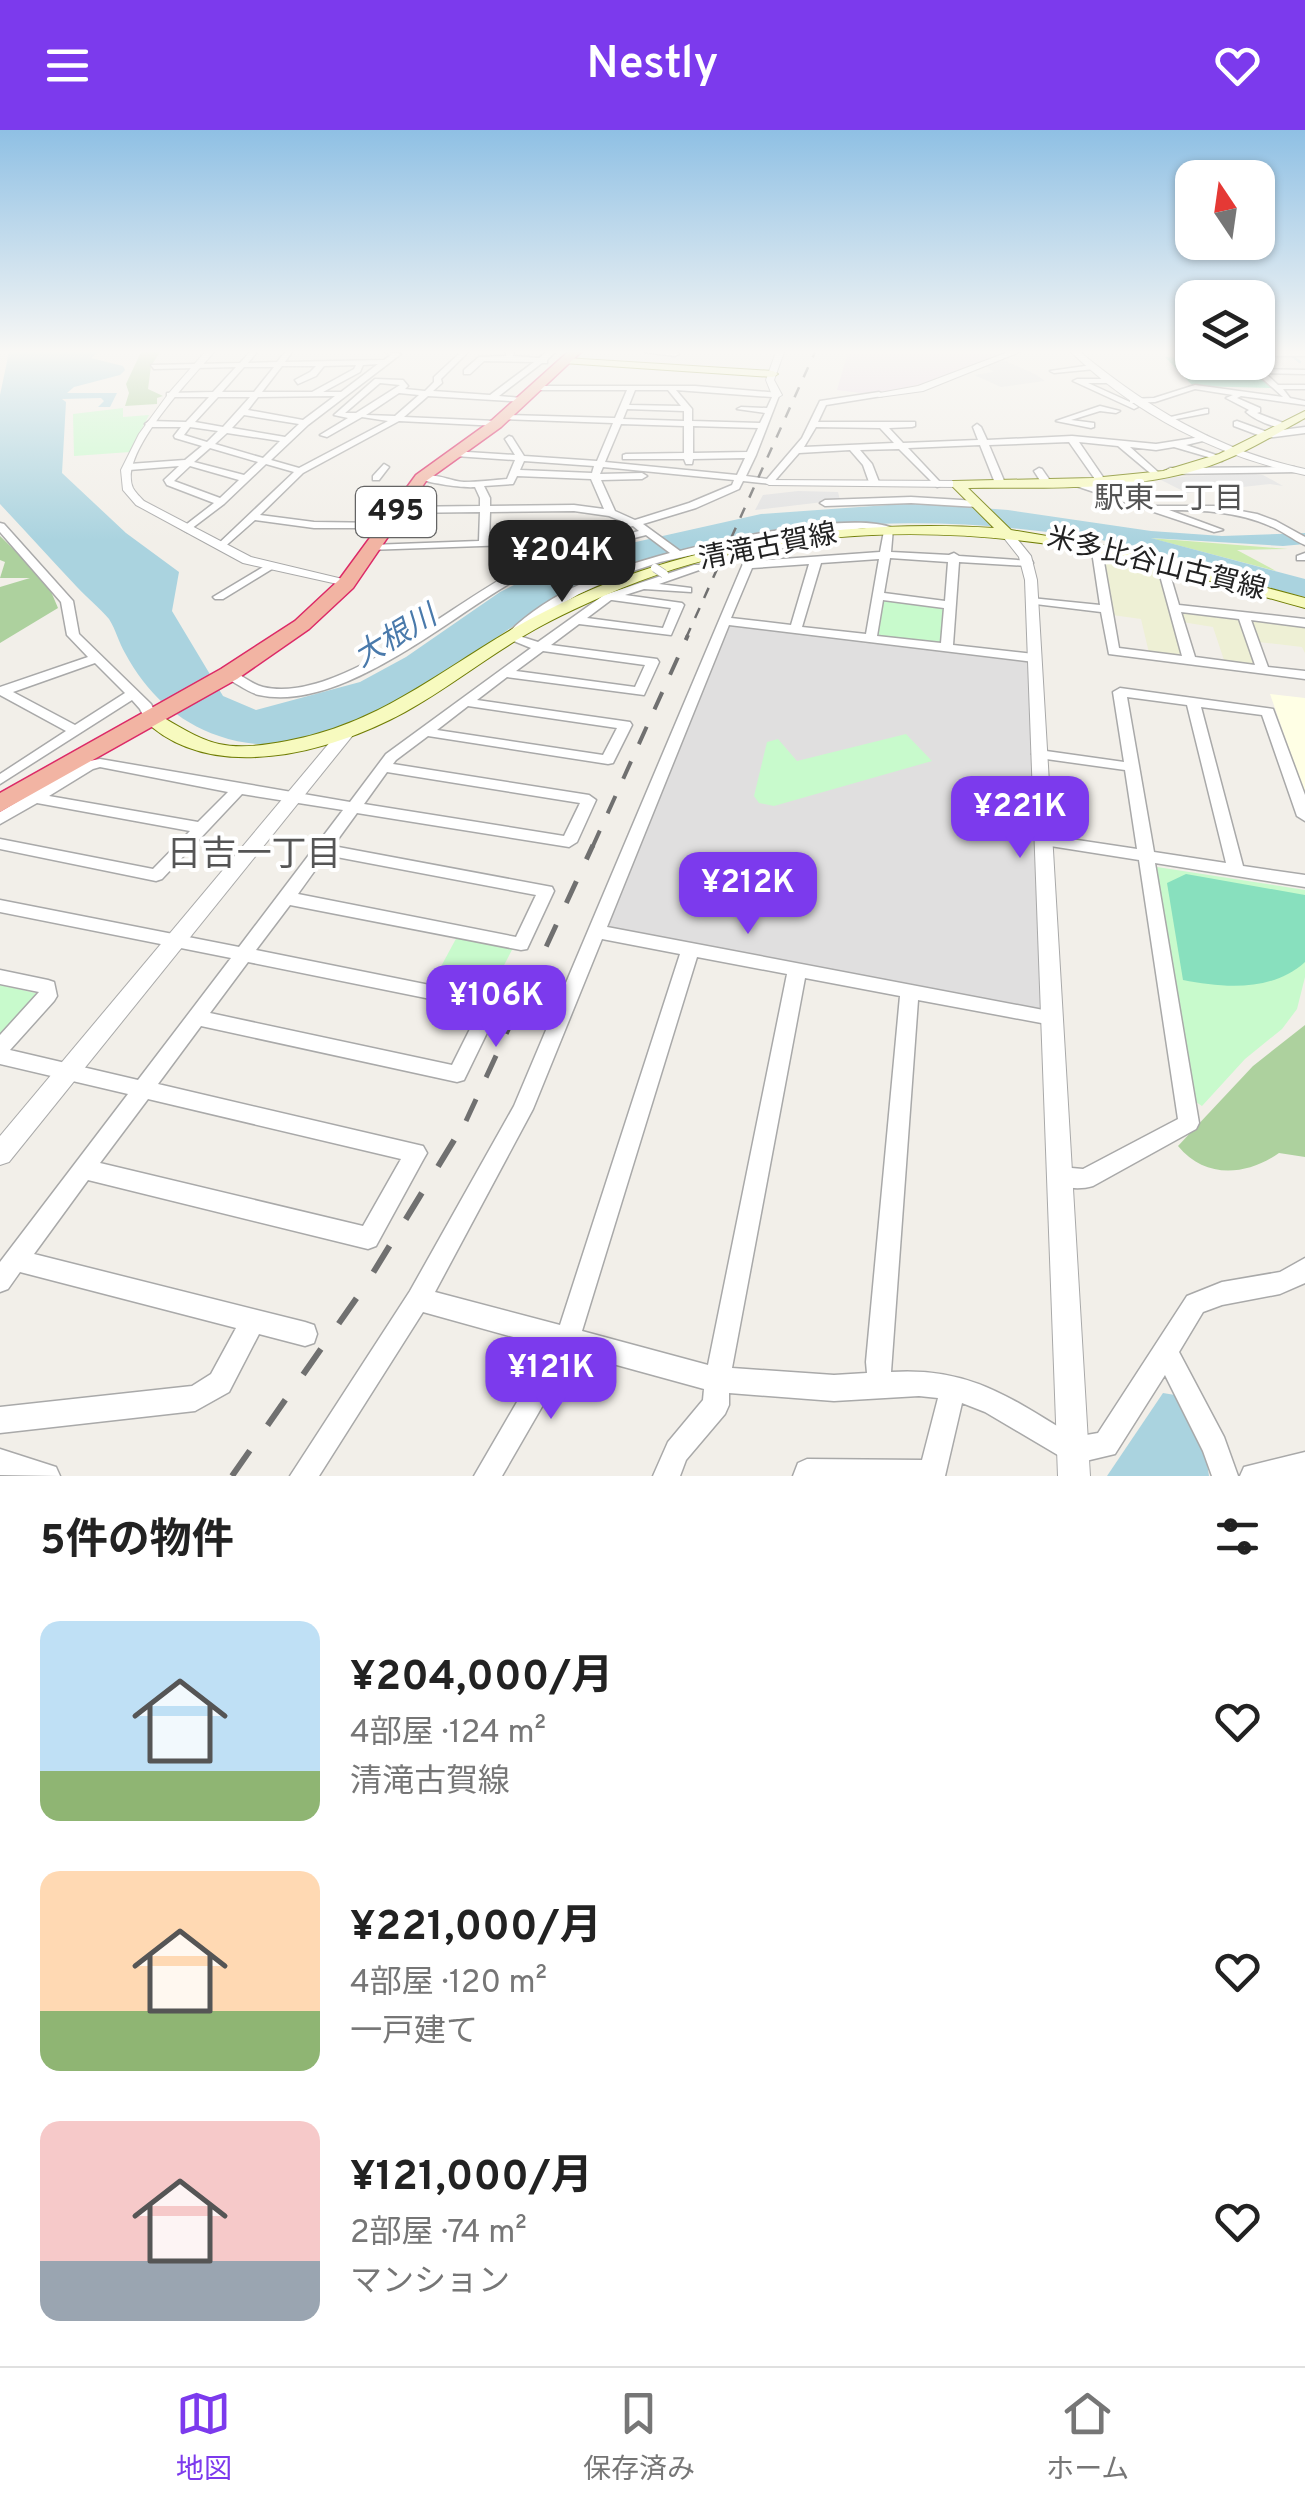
<!DOCTYPE html>
<html lang="ja">
<meta charset="utf-8">
<style>
body{margin:0;font-family:Overpass,"Noto Sans JP",sans-serif;background:#f6f6f6;color:#222;height:100vh;display:flex;flex-direction:column;font-size:38px;white-space:nowrap}
*{box-sizing:border-box;margin:0}
p{font-size:32px;color:#767676}
.icon{flex:none;width:55px;height:55px;fill:none;stroke:currentColor;stroke-width:2;stroke-linecap:round;stroke-linejoin:round}
.map{position:relative;height:1346px;overflow:hidden}
.details{display:flex;flex-direction:column;background:#fff;flex:1}
.details>*{flex:none}
.needle{width:65px;rotate:347deg}
.controls{position:absolute;left:1175px;top:30px;display:grid;gap:20px}
.controls a{display:grid;place-items:center;width:100px;height:100px;border-radius:20px;background:#fff;box-shadow:0 2px 8px #0004;font-size:50px}
.price{position:absolute;translate:-50% -85px;padding:0 22px;border-radius:20px;background:#7c3aed;color:#fff;font-size:32px;line-height:65px;filter:drop-shadow(0 2px 5px #0008)}
.price::after{content:'';position:absolute;left:50%;top:60px;width:30px;height:22px;margin-left:-15px;background:inherit;clip-path:polygon(0 0,100% 0,50% 100%)}
.price.current{background:#222;color:#fff}
ul{padding:0;list-style:none}
li{display:flex;align-items:center;gap:30px;height:250px;padding:0 40px}
li span{display:grid;place-items:center;flex:none;width:280px;height:200px;border-radius:20px;color:#555}
li>.icon{margin-inline-start:auto}
span .icon{width:120px;height:120px;fill:#fffc;stroke-width:1}
li b{font-size:42px}
h2{display:flex;justify-content:space-between;align-items:center;height:120px;padding:0 40px;font-size:42px}
header{display:flex;justify-content:space-between;align-items:center;height:130px;padding:0 40px;background:#7c3aed;color:#fff;font-size:45px;font-weight:600}
.tabs{display:flex;justify-content:space-around;align-items:center;height:140px;border-top:2px solid #e0e0e0;background:#fff;font-size:28px;color:#767676}
.tabs a{display:grid;justify-items:center;gap:5px}
.tabs .current{color:#7c3aed}
.map>svg:first-child{display:block}
.residential{fill:#e0dfdf}
.industrial{fill:#ebdbe8}
.education{fill:#ffffe5}
.farmland{fill:#eef0d5}
.grass{fill:#cdebb0}
.forest{fill:#add19e}
.park{fill:#c8facc}
.pitch{fill:#88e0be}
.parking{fill:#e2e2e2}
.water{fill:#aad3df}
.lines{fill:none;stroke-linecap:round;stroke-linejoin:round}
.stream{stroke:#aad3df;stroke-width:2.5}
.minor-casing{stroke:#a9a9a9;stroke-width:3}
.tertiary-casing{stroke:#a9a9a9;stroke-width:2}
.secondary-casing{stroke:#707d05;stroke-width:2}
.trunk-casing{stroke:#dc2a67;stroke-width:3}
.minor{fill:#fff;fill-rule:evenodd}
.tertiary{fill:#fff;fill-rule:evenodd}
.secondary{fill:#f7fabf;fill-rule:evenodd}
.trunk{fill:#f2b4a3;fill-rule:evenodd}
.rail-far3{stroke:#707070;stroke-width:2.5;stroke-dasharray:11 11;stroke-linecap:butt}
.rail-far2{stroke:#707070;stroke-width:4;stroke-dasharray:19 19;stroke-linecap:butt}
.rail-far1{stroke:#707070;stroke-width:5;stroke-dasharray:24 24;stroke-linecap:butt}
.rail{stroke:#707070;stroke-width:6;stroke-dasharray:31 31;stroke-linecap:butt}
.pedestrian-bridge-casing{stroke:#a9a9a9;stroke-width:9;stroke-linecap:butt}
.pedestrian-bridge{stroke:#fff;stroke-width:8}
.labels{text-anchor:middle;dominant-baseline:central;stroke-width:8;stroke-linejoin:round;paint-order:stroke}
.far-street-label{font-size:28px;fill:#222;stroke:#fff}
.far-neighbourhood-label{font-size:30px;fill:#555;stroke:#fff}
.shield{fill:#fff;stroke:#646464;stroke-width:2.5}
.shield-label{font-size:30px;font-weight:bold;fill:#222}
.far-water-label{font-size:30px;font-style:italic;fill:#4a7aab;stroke:#fff}
.neighbourhood-label{font-size:35px;fill:#555;stroke:#fff}
</style>
<header><svg class="icon" aria-label="menu" viewBox="0 0 24 24"><path d="M4 6h16M4 12h16M4 18h16"/></svg>Nestly<svg class="icon" aria-label="heart" viewBox="0 0 24 24"><path d="M12 20l-8-8c-3-5 5-10 8-4 3-6 11-1 8 4z"/></svg></header>
<div class="map">
<svg width="1305" height="1346" viewBox="0 0 1305 1346">
<rect width="100%" height="100%" fill="#f2efe9"/>
<path class="residential" d="M728,494L1029,529L1046,883L604,800Z"/>
<path class="industrial" d="M848,222H1006L924,255L869,264L837,260Z"/>
<path class="education" d="M1270,564L1305,568V664Z"/>
<g class="farmland">
<path d="M1101,421L1159,435L1182,526L1149,523L1141,489L1112,485Z"/>
<path d="M1179,482L1240,489L1257,535L1225,533L1213,497L1182,492Z"/>
<path d="M1250,490L1305,495V523L1302,517L1258,512Z"/>
</g>
<path class="grass" d="M1150,408L1288,419L1237,420L1276,441Z"/>
<g class="forest">
<path d="M141,222H160L151,236L148,259L163,266L157,268V274L125,276L129,263L126,254Z"/>
<path d="M0,406L47,452L58,478L0,513V457L30,448H0L5,432L0,430Z"/>
<path d="M1305,895V1027L1279,1023C1246,1046 1205,1049 1178,1016L1253,936Z"/>
</g>
<g class="park">
<path d="M123,278V287L149,285L130,322L74,326L73,284Z"/>
<path d="M882,470L946,478L943,513L879,507L876,504Z"/>
<path d="M906,604L932,631L774,676L759,673L754,666L767,612L778,609L797,631Z"/>
<path d="M1157,737L1305,760V847L1297,879L1282,899L1245,929L1202,976L1193,970L1154,740Z"/>
<path d="M458,805L514,816L487,868L431,855Z"/>
<path d="M0,855L40,864L0,908Z"/>
</g>
<g class="pitch">
<path d="M1165,227L1192,229V232L1241,233L1272,258L1193,256Z"/>
<path d="M1186,744L1305,765V832C1272,862 1224,858 1183,850L1167,753Z"/>
</g>
<g class="parking">
<path d="M1003,230L1035,244L1045,251L1001,257L974,245L993,242L984,234Z"/>
<path d="M1248,343L1263,345L1283,356L1270,354L1187,363L1157,348Z"/>
<path d="M798,361L838,362L840,370L755,380L763,365Z"/>
</g>
<g class="water">
<path d="M9,222H99L91,228L123,236L125,240L120,245L74,257L67,263H117L110,277H98L104,271L101,268L62,269L66,272L62,343L126,403L179,442L172,481L223,566L256,580L360,552L406,527L500,462L546,439L591,422L761,384L916,373L1008,380L1151,401L1222,406L1305,403V414L1283,416L1151,408L1305,449V467C1244,453 1186,426 1124,414C981,387 832,384 690,420C658,428 626,434 596,447C486,496 349,652 219,606C177,592 146,562 125,523C119,513 116,500 109,489C100,478 87,468 77,457C51,429 26,402 0,374V265Z"/>
<path d="M1163,1263L1175,1265L1205,1320L1209,1346H1107Z"/>
</g>
<g class="lines">
<path class="stream" d="M1291,225L1300,232"/>
<defs>
<g id="minor">
<path d="M250,222H257L248,233L277,232L285,222H292L285,232L384,230L391,225L386,222L401,224L308,295L271,330L299,338L388,291L362,287L327,307L320,305L348,288L334,285L375,249L403,250L408,256L405,259L425,261L434,252V247L461,222H468L441,249L442,253L433,261L490,265L534,232L484,231L470,244H464V240L479,227L506,226V222H514L513,226L539,228L547,222H555L547,230V233H542L499,266L522,268H525V272L428,266L404,287L496,291L500,294L499,296L399,291L303,343L260,385L314,392L386,393L391,396L390,398H314L255,390L221,420L216,417L217,415L294,342L266,334L224,374L187,402L182,399L183,397L214,373L167,355L164,350L179,336L129,340L124,337L129,334L185,330L202,316L175,308L174,306L181,297H149L145,294L149,291L186,292L209,267H167V263L213,262L236,237L154,239L151,235L240,233ZM378,234L341,262H323L360,242L363,235ZM356,235L354,239L312,262H262L282,236H316L310,242L295,250L298,254L316,246L324,236ZM244,237H274L254,262H222ZM380,253L400,255L356,283H345ZM399,263L419,265L395,286L366,285ZM335,266L303,290L248,280L258,267ZM218,267H250L223,297L195,292ZM244,285L299,294L285,307L232,298ZM190,297L218,301L207,312L184,305ZM227,303L280,311L263,328L215,314ZM210,318L258,332L244,345L194,332ZM190,336L239,350L220,368L174,351Z"/>
<path d="M644,222H676L679,224L675,226Z"/>
<rect x="1258" y="222" width="47" height="4"/>
<path d="M1244,232H1252L1259,239L1305,240V244L1265,243L1278,255H1305V259H1283L1290,268L1305,271V275L1241,266L1237,268L1260,278V282L1257,283L1286,294V298C1274,298 1255,290 1246,282L1249,280L1226,268L1233,265L1195,259L1155,272L1132,273L1138,277L1134,279L1073,251L1077,249H1112L1109,253H1088L1130,272V269L1154,268L1195,255L1283,267Z"/>
<path d="M1092,235L1095,239L1054,243L1050,241Z"/>
<path d="M533,256H695L780,263L756,325L746,346L767,349L802,308L820,271L879,262L883,264L882,266L826,275L818,292H915V296L912,297L889,298L903,313L978,310L973,297L977,294L981,297L987,310L1072,306L1156,314L1207,306L1211,309L1186,315L1222,327V331L1174,317L1156,320L1130,317L1158,342V346L1155,347L1118,316L1079,312L1105,350L1100,353L1097,352L1069,312L989,315L1005,353L1000,356L995,353L980,315L908,318L940,352V356L937,357L899,319L860,320L872,334L879,352L874,355L869,352L863,335L850,320L799,323L772,354L743,351L739,359L696,378L643,394L680,421C725,409 852,381 893,398L891,422L949,425L954,423L959,426L1032,431L1033,433L1028,436L959,432L953,515L1034,524L1040,528L1034,532L729,495L607,797L1059,883L1061,888L1059,893L1052,895L918,870L891,1242C971,1237 1010,1268 1075,1307L1098,1303L1187,1166L1222,1152L1280,1142L1305,1128V1153L1280,1164L1222,1175L1203,1182L1179,1222L1224,1307L1238,1346H1212L1203,1321L1165,1245L1115,1324L1073,1334L985,1282L962,1273L945,1346H793L798,1333L807,1329L922,1330L938,1268L919,1266L834,1271L729,1263V1275L725,1284L686,1330L680,1346H653L668,1312L703,1270L704,1259L573,1223L502,1346H474L549,1217L423,1182L319,1346H290L410,1161L514,976L745,429L767,415L826,405L830,406V410L774,420L754,431L880,422L884,401L865,398L742,414L660,432L618,446L579,464L544,485L519,506L538,512L604,465L694,435H702V439L659,454L691,458V462L644,459L625,465L682,473L684,475L671,505L579,494L551,515L657,529L659,532L644,565L507,547L477,570L630,592L632,595L613,633L608,634L428,606L396,630L393,634L589,665L596,670L577,712L569,717L357,683L333,716L552,757L554,761L527,819L521,820L290,775L256,820L499,869L501,874L464,950L457,952L201,896L158,954L423,1016L427,1023L423,1030L376,1116L368,1119L88,1050L34,1124L305,1192L314,1195L317,1204L314,1213L305,1216L259,1204L229,1262L195,1281L0,1303V1277L192,1256L211,1244L236,1198L20,1142L8,1159L0,1162V1132L128,964L0,934V905L39,862L0,854V840L48,850L54,852L57,866L54,871L10,920L138,950L231,828L0,782V770L239,817L343,680L242,664L162,749L156,751L0,719V709L153,739L190,701L37,673L0,694V682L84,632L100,629L350,672L386,624L531,518L504,507C547,462 610,439 670,423L646,405C604,416 560,426 521,447C451,485 343,583 259,565C247,562 235,552 224,547V541L229,540C241,544 251,554 263,557C337,575 452,473 516,441C554,421 598,411 639,401L633,396L557,410L511,415L367,420L366,418L371,415L479,411L480,382L398,383L393,380L398,377L480,376V368L475,357C460,358 430,353 416,348C436,341 447,351 464,352C478,352 493,350 507,349L515,330L455,326L451,323L452,321L515,325L505,309L509,306L512,307L524,326L597,331L613,293L504,289L500,287L504,285L615,288L627,260H536ZM635,260H668L681,276L629,275ZM676,260L772,267L767,278L741,277L737,279L765,283L760,293L692,291V279ZM627,279L684,281V291L623,289ZM621,294L684,296V323L626,324L623,325V329H684L686,334H692L693,329L745,328L737,345L605,332ZM693,296L758,298L747,322L693,323ZM816,297L880,298L894,313L804,317ZM524,331L594,336L592,343L520,340ZM603,337L734,350L732,355L689,373L635,390L615,381L601,350L642,349L647,346L642,343L600,344ZM517,346L591,349L604,379L574,375L490,376V368L484,356L513,354ZM574,381L609,386L624,392L557,404L489,410L490,382ZM890,428L948,432L945,471L884,463ZM879,429L866,504L802,497L821,433ZM809,434L791,495L731,488L752,438ZM611,470H612L671,478L663,498L587,488ZM883,470L944,478L941,513L877,506ZM543,521L645,535L635,557L516,541ZM468,576L617,598L603,625L437,600ZM100,637L228,662L198,692L49,666L93,639ZM387,642L580,673L564,706L364,674ZM326,725L536,765L516,807L298,764ZM602,809L680,824L560,1195L435,1162L533,979ZM697,827L787,844L708,1235L582,1201ZM248,832L480,879L452,935L210,883ZM805,848L900,866L866,1232L867,1243L834,1245L732,1238ZM148,969L401,1029L363,1096L100,1033Z"/>
<path d="M1100,276L1120,281L1116,283L1100,281L1071,290L1094,293V297L1091,298L1056,291Z"/>
<path d="M1205,279H1208V283L1166,291L1162,289Z"/>
<path d="M1237,291L1267,302L1305,297V303L1266,308L1234,296V292Z"/>
<path d="M384,334L389,337L379,350H373V346Z"/>
<path d="M1294,337L1299,340L1297,342L1170,344L1165,341L1170,338Z"/>
<path d="M1039,338L1042,339L1051,352L1049,354L1041,352L1034,341Z"/>
<path d="M1070,350H1076L1154,376H1214L1257,384L1276,391L1305,407V415C1293,410 1283,401 1270,396C1239,382 1203,380 1169,380L1223,400L1214,402L1070,354Z"/>
<path d="M911,367L978,371L983,374L978,377L911,373L825,376L820,373L825,370Z"/>
<path d="M0,393L4,394L73,471L79,504L151,574L158,588L156,591H146L140,579L132,570L0,654V644L66,601L0,565V557L88,527L67,505L61,472L0,402ZM95,533L125,563L75,595L13,562Z"/>
<path d="M1096,412L1101,415L1119,518L1182,526L1156,431L1161,428L1166,431L1179,475L1305,489V497L1251,490L1268,537L1305,541V549L1109,524L1101,482L1027,473V469L1031,468L1100,475L1091,415ZM1181,482L1239,489L1255,535L1195,527Z"/>
<path d="M1305,423V430H1297V426Z"/>
<path d="M268,434L272,435V439L223,469H215L213,467Z"/>
<path d="M1120,558L1273,579L1305,665V691L1297,686L1262,585L1201,577L1243,736L1305,745V757L1155,733L1199,993L1196,999L1093,1056C1080,1060 1065,1058 1052,1054L1049,1047L1052,1040L1060,1037L1083,1039L1178,989L1139,730L1044,715L1036,710L1044,705L1137,719L1125,640L1039,628L1032,624L1039,620L1124,632L1113,562ZM1127,567L1187,575L1226,733L1154,722Z"/>
<path d="M0,1319L56,1337L60,1346L0,1345Z"/>
<path d="M1305,1322V1346H1240L1244,1337Z"/>
</g>
<g id="tertiary">
<path d="M205,222H214C193,247 117,324 133,358C135,362 141,368 144,371L251,427L351,451V457L243,433L136,375L123,360L121,340L139,304L169,263Z"/>
<path d="M776,222H784L774,250L782,265L777,268L772,265L766,250Z"/>
<path d="M1008,222H1020L923,261L879,267L874,264L918,256Z"/>
<path d="M1071,222H1080C1148,278 1219,321 1305,339V345C1217,326 1136,285 1071,222Z"/>
<path d="M765,350L957,351L962,354L957,357L769,355L764,352Z"/>
<path d="M1002,400H1010L1031,426L1037,450L1090,1346H1058L1025,450L1019,427L1000,403Z"/>
<path d="M347,597L353,599L355,602L353,605L9,1032L0,1035V1006L341,599Z"/>
</g>
<g id="secondary">
<path d="M566,228L773,241L778,244L773,247L563,233Z"/>
<path d="M1305,281V288C1271,307 1237,328 1200,339C1126,362 1044,357 968,358L1011,400L1118,418L1305,468V478C1241,461 1179,440 1115,426C952,392 778,394 622,458C590,472 557,486 527,504C485,528 447,559 405,582C332,622 210,657 142,588L151,583L157,584C177,595 197,609 219,614C241,619 265,615 287,611C379,594 438,542 516,497C555,475 598,455 641,441C755,403 874,391 994,398L953,357V351L1093,348L1163,341L1219,324Z"/>
</g>
<path id="trunk" d="M568,222H581L501,297L426,351L353,458L309,499L237,549L0,682V663L221,539L295,491L339,450L416,345L491,291Z"/>
</defs>
<use href="#minor" class="minor-casing"/>
<use href="#tertiary" class="tertiary-casing"/>
<use href="#secondary" class="secondary-casing"/>
<use href="#trunk" class="trunk-casing"/>
<use href="#minor" class="minor"/>
<use href="#tertiary" class="tertiary"/>
<use href="#secondary" class="secondary"/>
<use href="#trunk" class="trunk"/>
<path class="rail-far3" d="M686,508L815,222"/>
<path class="rail-far2" d="M592,718L688,505"/>
<path class="rail-far1" d="M466,991L593,715"/>
<path class="rail" d="M232,1346L365,1156L467,989"/>
<defs>
<path id="pedestrian-bridge" d="M655,438L664,444"/>
</defs>
<use href="#pedestrian-bridge" class="pedestrian-bridge-casing"/>
<use href="#pedestrian-bridge" class="pedestrian-bridge"/>
</g>
<linearGradient id="sky" x2="0" y2="1"><stop stop-color="#8fc0e4"/><stop offset="0.54" stop-color="#f9f8f5"/><stop offset="1" stop-color="#f9f8f5" stop-opacity="0"/></linearGradient>
<rect width="1305" height="411" fill="url(#sky)"/>
<g class="labels">
<g class="far-street-label">
<text transform="translate(768 418) rotate(-11)">清滝古賀線</text>
<text transform="translate(1156 435) rotate(14)">米多比谷山古賀線</text>
</g>
<g class="far-neighbourhood-label">
<text x="1169" y="370">駅東一丁目</text>
</g>
<rect class="shield" x="356" y="357" width="80" height="50" rx="8"/>
<g class="shield-label">
<text x="396" y="382">495</text>
</g>
<g class="far-water-label">
<text transform="translate(396 508) rotate(-31)">大根川</text>
</g>
<g class="neighbourhood-label">
<text x="254" y="726">日吉一丁目</text>
</g>
</g>
</svg>
<div class="controls">
<a><svg class="needle" viewBox="-14 -14 28 28"><path d="M0-13l5 13h-10z" fill="#e53935"/><path d="M0 13l5-13h-10z" fill="#767676"/></svg></a>
<a><svg class="icon" aria-label="layers" viewBox="0 0 24 24"><path d="M12 4l9 5-9 5-9-5zM3 14l9 5 9-5"/></svg></a>
</div>
<b class="price current" style="left:562px;top:475px">¥204K</b>
<b class="price" style="left:1020px;top:731px">¥221K</b>
<b class="price" style="left:748px;top:807px">¥212K</b>
<b class="price" style="left:496px;top:920px">¥106K</b>
<b class="price" style="left:551px;top:1292px">¥121K</b>
</div>
<section class="details">
<h2>5件の物件<svg class="icon" aria-label="filters" viewBox="0 0 24 24"><path d="M4 7h16M4 17h16"/><circle cx="9" cy="7" r="2"/><circle cx="15" cy="17" r="2"/></svg></h2>
<ul>
<li><span style="background:linear-gradient(#bfe0f5 75%,#8fb573 0)"><svg class="icon" aria-label="home" viewBox="0 0 24 24"><path d="M3 11l9-7 9 7M6 9v11h12V9"/></svg></span><div><b>¥204,000/月</b><p>4部屋 · 124 m²</p><p>清滝古賀線</p></div><svg class="icon" aria-label="heart" viewBox="0 0 24 24"><path d="M12 20l-8-8c-3-5 5-10 8-4 3-6 11-1 8 4z"/></svg></li>
<li><span style="background:linear-gradient(#ffd9b3 70%,#8fb573 0)"><svg class="icon" aria-label="home" viewBox="0 0 24 24"><path d="M3 11l9-7 9 7M6 9v11h12V9"/></svg></span><div><b>¥221,000/月</b><p>4部屋 · 120 m²</p><p>一戸建て</p></div><svg class="icon" aria-label="heart" viewBox="0 0 24 24"><path d="M12 20l-8-8c-3-5 5-10 8-4 3-6 11-1 8 4z"/></svg></li>
<li><span style="background:linear-gradient(#f6c9c9 70%,#9aa5b1 0)"><svg class="icon" aria-label="home" viewBox="0 0 24 24"><path d="M3 11l9-7 9 7M6 9v11h12V9"/></svg></span><div><b>¥121,000/月</b><p>2部屋 · 74 m²</p><p>マンション</p></div><svg class="icon" aria-label="heart" viewBox="0 0 24 24"><path d="M12 20l-8-8c-3-5 5-10 8-4 3-6 11-1 8 4z"/></svg></li>
</ul>
</section>
<nav class="tabs">
<a class="current"><svg class="icon" aria-label="map" viewBox="0 0 24 24"><path d="M3 6l6-2 6 2 6-2v14l-6 2-6-2-6 2zM9 4v14M15 6v14"/></svg>地図</a>
<a><svg class="icon" aria-label="saved" viewBox="0 0 24 24"><path d="M7 4h10v16l-5-4-5 4z"/></svg>保存済み</a>
<a><svg class="icon" aria-label="home" viewBox="0 0 24 24"><path d="M3 11l9-7 9 7M6 9v11h12V9"/></svg>ホーム</a>
</nav>
